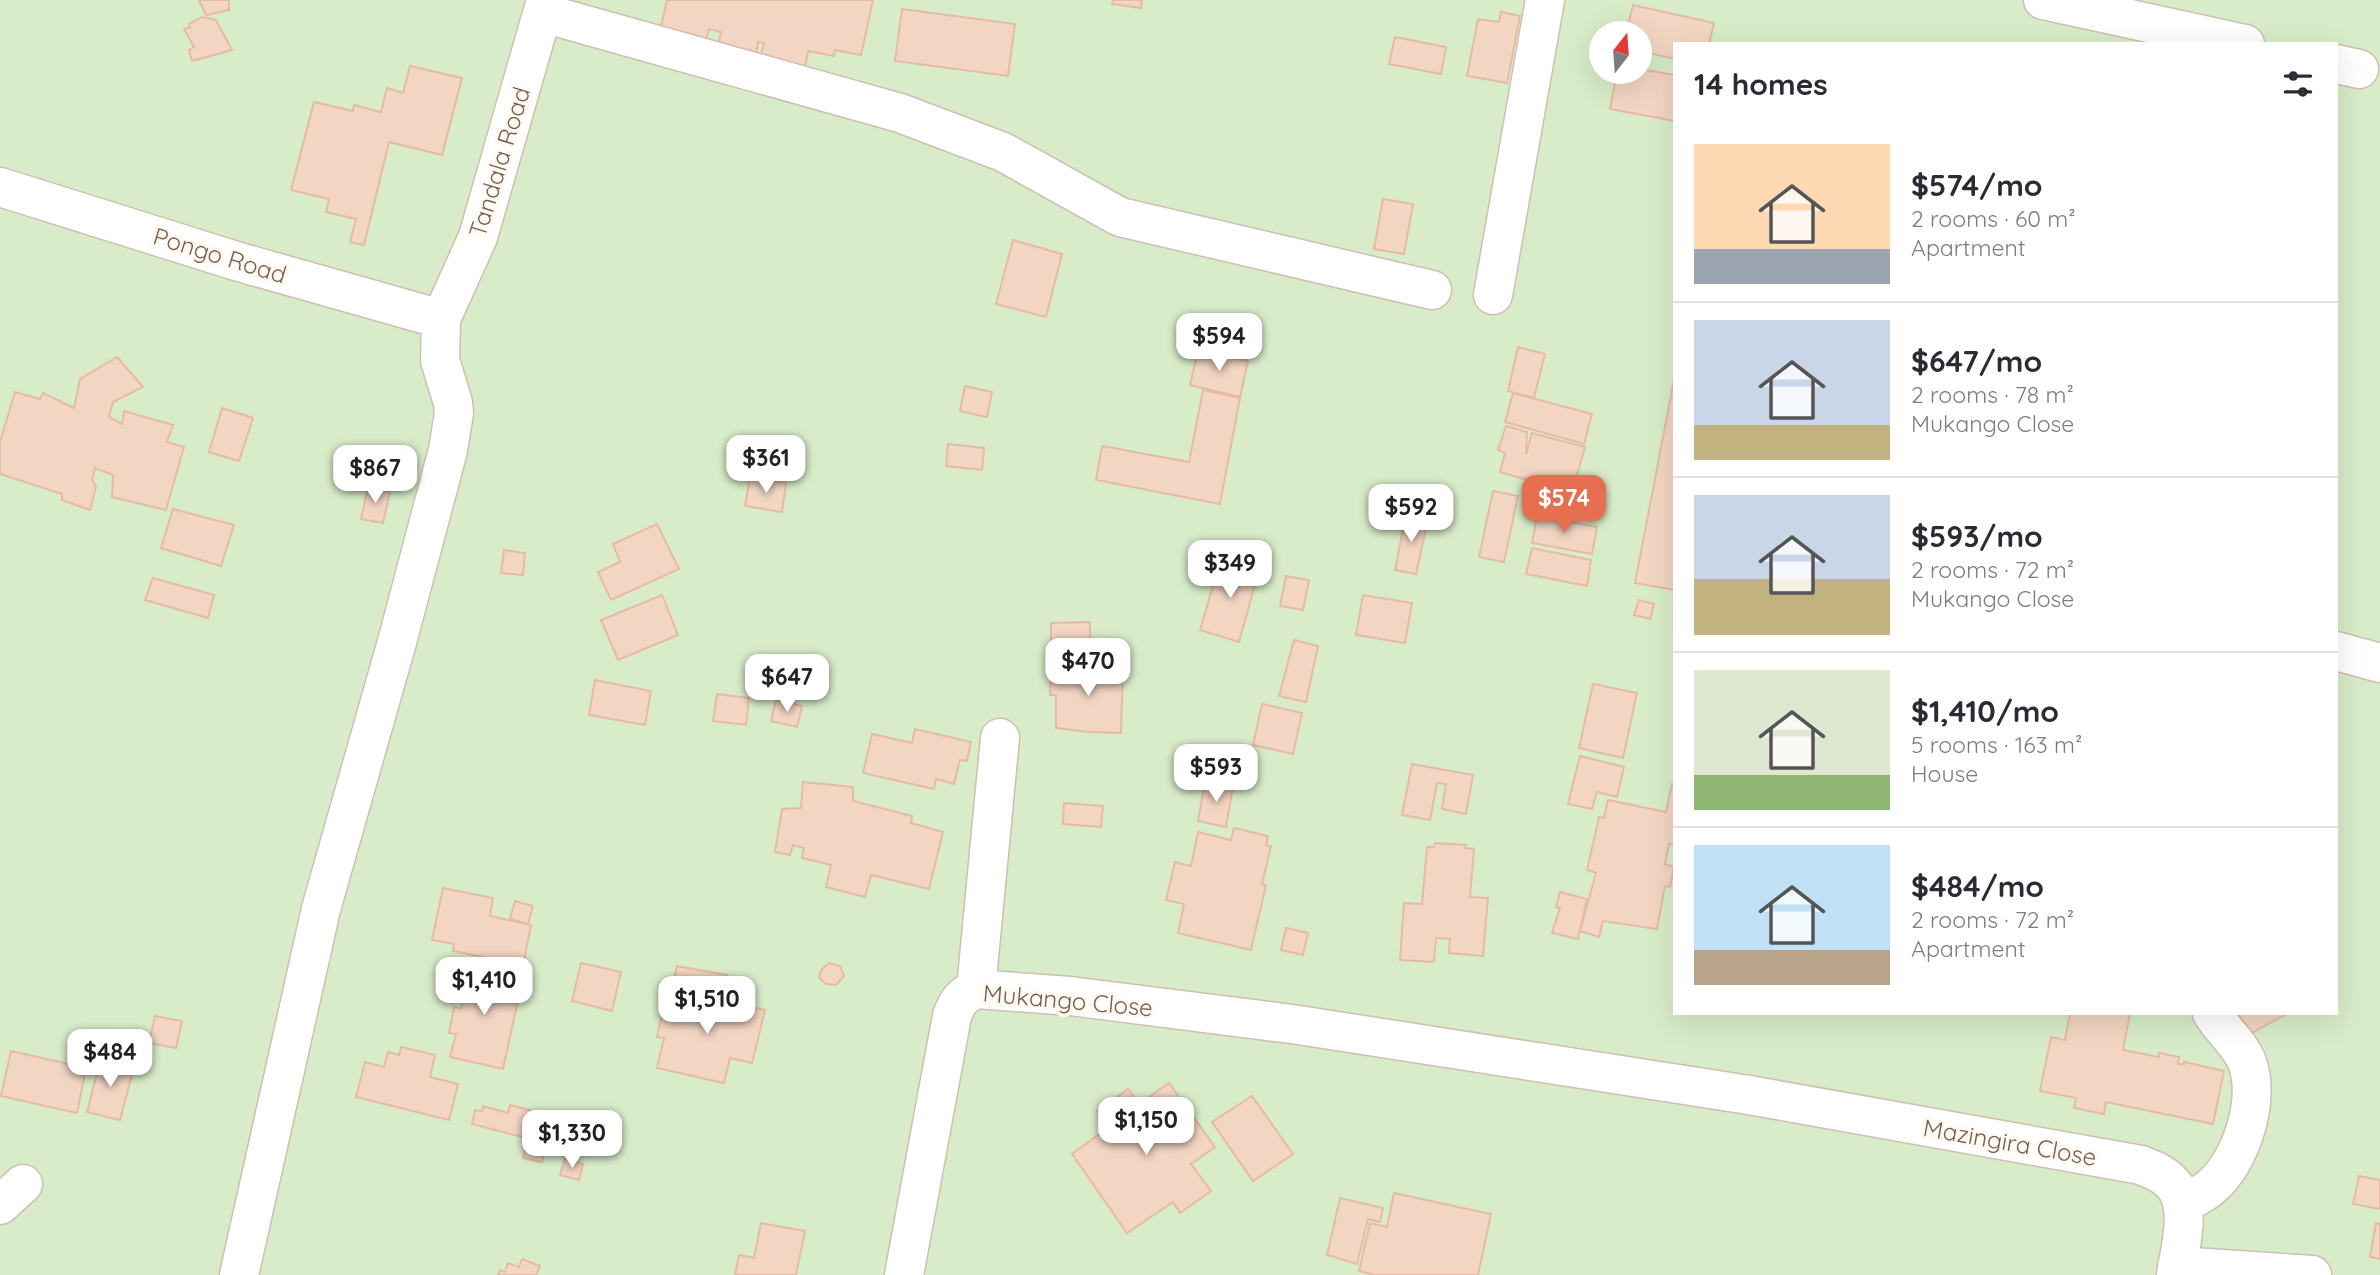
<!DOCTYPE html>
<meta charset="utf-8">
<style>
body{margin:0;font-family:Quicksand,sans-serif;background:#f7f7f7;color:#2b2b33;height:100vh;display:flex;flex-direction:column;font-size:26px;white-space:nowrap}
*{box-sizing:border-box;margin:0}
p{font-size:23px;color:#7c7c81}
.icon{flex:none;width:38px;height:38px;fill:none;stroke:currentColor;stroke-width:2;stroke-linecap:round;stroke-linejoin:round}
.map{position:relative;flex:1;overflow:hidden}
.panel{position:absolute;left:1673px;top:42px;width:665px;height:973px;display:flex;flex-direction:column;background:#fff;border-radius:0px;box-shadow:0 7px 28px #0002}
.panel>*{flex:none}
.needle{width:46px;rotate:17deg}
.fabs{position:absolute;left:1589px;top:21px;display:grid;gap:14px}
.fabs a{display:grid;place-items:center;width:63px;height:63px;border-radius:50%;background:#fff;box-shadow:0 7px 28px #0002;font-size:35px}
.price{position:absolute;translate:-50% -60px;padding:0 16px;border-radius:14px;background:#fff;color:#222;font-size:23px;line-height:46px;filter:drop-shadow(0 2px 4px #0008)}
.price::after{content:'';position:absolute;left:50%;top:42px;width:21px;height:16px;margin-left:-10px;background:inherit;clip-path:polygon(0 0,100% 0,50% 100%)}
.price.current{background:#e76f51;color:#fff}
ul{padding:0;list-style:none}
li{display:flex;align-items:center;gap:21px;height:175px;padding:0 21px}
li+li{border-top:2px solid #e1e1e2}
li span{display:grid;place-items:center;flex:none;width:196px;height:140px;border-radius:0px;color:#555}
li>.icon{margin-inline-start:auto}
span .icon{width:84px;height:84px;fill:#fffc;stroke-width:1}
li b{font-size:30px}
h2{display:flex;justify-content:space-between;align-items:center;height:84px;padding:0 21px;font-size:30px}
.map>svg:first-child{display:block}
.green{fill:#d8ecc9;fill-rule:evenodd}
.building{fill:#f3d5c3;stroke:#e6bba3;stroke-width:2}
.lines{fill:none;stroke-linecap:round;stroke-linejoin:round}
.minor-casing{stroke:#d1beb0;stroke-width:41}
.minor{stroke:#fff;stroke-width:38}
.labels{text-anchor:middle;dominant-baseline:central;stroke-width:7;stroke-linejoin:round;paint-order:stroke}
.street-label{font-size:24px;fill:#7a5c4d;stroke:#fffaf3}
</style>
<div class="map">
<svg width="2380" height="1275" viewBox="0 0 2380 1275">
<rect width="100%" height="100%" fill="#fdf6ec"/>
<path class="green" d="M0,0H2380V1275H0ZM1601,33H1640V72H1601ZM1675,44H2336V1013H1675Z"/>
<g class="building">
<path d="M199,0H229V10L206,15Z"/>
<path d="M667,0H873L861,55L835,50L834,56L808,51L805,69L760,59L764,43L758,42L756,54L718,46L721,32L709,29L706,41L660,31Z"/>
<path d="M1113,0H1142L1141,8L1112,4Z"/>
<path d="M1633,5L1714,23L1709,44H1675V59L1640,51V33H1626Z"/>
<path d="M902,9L1015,24L1008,76L895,61Z"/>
<path d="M1501,12L1520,16L1507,83L1467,76L1478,19L1499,22Z"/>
<path d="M202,17L216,20L232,50L192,61L189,50L194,47L184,29L190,27L189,24Z"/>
<path d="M1395,37L1446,47L1441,74L1389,64Z"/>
<path d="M410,66L462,78L442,155L389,142L364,245L350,242L356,219L326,212L329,199L291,190L314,102L353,111L354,105L381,112L387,88L403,93Z"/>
<path d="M1640,69L1675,75V121L1610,109L1617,72H1640Z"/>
<path d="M1383,199L1413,204L1404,254L1374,249Z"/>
<path d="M1013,240L1062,254L1046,317L996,304Z"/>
<path d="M1518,347L1545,354L1534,398L1508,391Z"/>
<path d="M1198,350L1248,361L1240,397L1190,385Z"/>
<path d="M117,357L143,387L113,402L109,417L122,424L124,411L173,425L167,442L184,447L166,510L112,497L113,475L95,468L92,480L96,487L90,510L62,500V494L0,474V442L15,392L40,399L43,393L74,408L80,379Z"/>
<path d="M1675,375V590L1635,583Z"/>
<path d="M965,386L992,392L987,417L960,411Z"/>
<path d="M1203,390L1240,398L1220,504L1096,480L1102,446L1189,462Z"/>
<path d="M1513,393L1592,414L1584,444L1505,422Z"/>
<path d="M222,408L253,418L239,461L209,452Z"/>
<path d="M1506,426L1527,432L1526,454L1532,433L1585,447L1572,493L1500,472L1505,453L1498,450Z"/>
<path d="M948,444L984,448L982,470L946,466Z"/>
<path d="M750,477L786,483L782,512L745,506Z"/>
<path d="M368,487L390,492L383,523L361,519Z"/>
<path d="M1493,491L1518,496L1504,562L1479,557Z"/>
<path d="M173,509L234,525L221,566L161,548Z"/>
<path d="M1406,514L1428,519L1416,574L1395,570Z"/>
<path d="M1537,516L1597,527L1592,554L1532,543Z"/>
<path d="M657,524L679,569L611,600L598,572L620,562L613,544Z"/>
<path d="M1532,548L1591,560L1587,586L1526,574Z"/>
<path d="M504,550L525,553L523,575L501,573Z"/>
<path d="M1221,559L1259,570L1239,642L1200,630Z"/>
<path d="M1286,576L1309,580L1303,610L1280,606Z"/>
<path d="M153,578L214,595L208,618L145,600Z"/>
<path d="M662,595L678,635L618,660L601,620Z"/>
<path d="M1363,595L1412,603L1405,643L1356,635Z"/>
<path d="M1639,600L1654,604L1650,619L1634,615Z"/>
<path d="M1090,622V657H1051V623Z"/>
<path d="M1294,640L1318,646L1306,702L1279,696Z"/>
<path d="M1051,666L1123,668L1121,733L1088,732L1056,728V695H1050Z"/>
<path d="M595,680L651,691L645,725L589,715Z"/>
<path d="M1593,684L1637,693L1623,758L1579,748Z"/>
<path d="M717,694L749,698L746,725L713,721Z"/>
<path d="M776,700L802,706L797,727L771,721Z"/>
<path d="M1262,704L1302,713L1293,754L1253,745Z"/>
<path d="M915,729L971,742L967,761L960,760L954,784L936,779L934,789L863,773L872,734L912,743Z"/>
<path d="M1580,756L1624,767L1617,797L1597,792L1592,809L1568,804Z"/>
<path d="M1412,764L1473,775L1466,814L1442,809L1446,784L1437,783L1430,820L1402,815Z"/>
<path d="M1205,781L1233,787L1226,827L1198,821Z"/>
<path d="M803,782L853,787V801L912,816L911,823L943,832L929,889L871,875L865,897L826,887L831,865L802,858L804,848L793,845L790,855L775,852L782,809L801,808Z"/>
<path d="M1672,784H1675V845L1669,844L1665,864L1674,867L1670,887L1665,886L1657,929L1603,921L1599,937L1580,931L1596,873L1587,870L1599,817L1604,818L1608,800L1666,812Z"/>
<path d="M1064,803L1103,806L1101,827L1063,824Z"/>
<path d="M1234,828L1268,836L1266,845L1271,846L1262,884L1266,885L1251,950L1178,933L1184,904L1166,900L1175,862L1191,866L1198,832L1231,840Z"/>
<path d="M1435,843L1466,845L1465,848L1474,849L1470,897L1488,898L1483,956L1449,953L1450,939L1436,938L1434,962L1400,960L1404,903L1422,904L1427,847H1434Z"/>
<path d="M443,888L493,898L490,916L531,925L523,965L453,951L454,944L432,940Z"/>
<path d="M1560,892L1587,899L1578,939L1552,933L1560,908L1556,907Z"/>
<path d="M515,901L533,906L528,924L510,919Z"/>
<path d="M1286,928L1308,933L1303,955L1281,950Z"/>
<path d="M581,963L621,972L612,1011L572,1001Z"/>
<path d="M829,963L840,966L844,976L836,985L826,984L819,978L821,970Z"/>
<path d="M461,966L502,975L501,978L522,982L503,1069L450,1057L456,1034L449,1033L454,1007L461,1009L463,1002L454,1000Z"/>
<path d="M677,966L727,975L724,997L672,987Z"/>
<path d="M683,992L765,1010L752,1063L730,1058L724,1083L657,1068L664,1038L657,1037L666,997L681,1000Z"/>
<path d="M2070,1013H2130L2123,1050L2159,1057V1053L2179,1057L2178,1064H2183L2184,1062L2224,1071L2213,1124L2106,1102L2104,1114L2074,1108L2076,1098L2040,1091L2051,1037L2065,1040Z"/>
<path d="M2238,1013H2288L2250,1034Z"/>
<path d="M155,1016L182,1021L176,1048L149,1043Z"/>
<path d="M401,1047L435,1055L430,1077L458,1084L449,1120L356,1097L365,1062L384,1067L388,1052L399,1055Z"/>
<path d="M11,1051L86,1068L77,1113L1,1096Z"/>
<path d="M101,1058L134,1067L120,1120L87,1112Z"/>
<path d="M1169,1083L1215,1147L1191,1164L1211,1191L1180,1213L1173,1202L1127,1233L1072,1154L1109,1127L1097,1111L1128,1089L1139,1104Z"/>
<path d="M1252,1096L1293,1154L1253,1181L1212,1122Z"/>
<path d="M510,1105L541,1113L534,1140L472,1124L475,1110L482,1111L483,1106L508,1113Z"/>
<path d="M526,1145L545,1149L542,1162L523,1158Z"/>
<path d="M565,1159L583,1164L579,1180L560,1175Z"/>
<path d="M2359,1176L2380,1180V1209L2353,1204Z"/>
<path d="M1394,1193L1491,1214L1478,1275H1375L1359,1271L1370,1223L1387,1227Z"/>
<path d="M1340,1198L1383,1208L1380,1222L1368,1219L1357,1264L1327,1255Z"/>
<path d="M761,1223L805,1231L796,1275H735L739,1255L754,1258Z"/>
<path d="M2376,1223L2380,1224V1259L2370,1257Z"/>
<path d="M522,1259L540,1266L536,1275H498L500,1270L505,1272L508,1263L519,1267Z"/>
</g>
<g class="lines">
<defs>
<g id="minor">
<path d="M2043,0L2245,44"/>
<path d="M543,13L900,113L1003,152L1120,217L1432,290"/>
<path d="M2336,64L2359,69"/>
<path d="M0,187L236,261L441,319"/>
<path d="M1493,295L1545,0"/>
<path d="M2336,651L2380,663"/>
<path d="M976,989L1000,738"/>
<path d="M0,1205L23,1184"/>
<path d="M2183,1205C2192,1199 2203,1194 2211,1187C2241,1162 2261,1100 2247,1062C2240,1044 2222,1030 2212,1013"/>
<path d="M2177,1266L2312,1275"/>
<path d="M239,1275L321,909L397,642L448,450L454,413L453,403L440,360L441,319L478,237L546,0"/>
<path d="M904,1275L952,1016C957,1002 962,995 976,989L1070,996L1292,1024L1749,1095L2141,1165C2151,1169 2162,1173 2170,1181C2194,1202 2180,1248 2176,1275"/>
</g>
</defs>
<use href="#minor" class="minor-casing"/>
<use href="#minor" class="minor"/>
</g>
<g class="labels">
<g class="street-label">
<text transform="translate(499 162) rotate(-73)">Tandala Road</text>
<text transform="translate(220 255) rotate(17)">Pongo Road</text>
<text transform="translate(1068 1000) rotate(5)">Mukango Close</text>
<text transform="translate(2010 1142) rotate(10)">Mazingira Close</text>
</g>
</g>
</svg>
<div class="fabs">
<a><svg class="needle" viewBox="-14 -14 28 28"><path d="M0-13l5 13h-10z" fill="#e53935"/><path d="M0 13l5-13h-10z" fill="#7c7c81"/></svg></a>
</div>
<b class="price" style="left:1219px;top:373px">$594</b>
<b class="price" style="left:766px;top:495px">$361</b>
<b class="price" style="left:375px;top:505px">$867</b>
<b class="price current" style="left:1564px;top:535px">$574</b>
<b class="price" style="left:1411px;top:544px">$592</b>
<b class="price" style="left:1230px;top:600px">$349</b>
<b class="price" style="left:1088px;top:698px">$470</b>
<b class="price" style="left:787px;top:714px">$647</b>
<b class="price" style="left:1216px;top:804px">$593</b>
<b class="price" style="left:484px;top:1017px">$1,410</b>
<b class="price" style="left:707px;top:1036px">$1,510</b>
<b class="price" style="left:110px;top:1089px">$484</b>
<b class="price" style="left:1146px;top:1157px">$1,150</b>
<b class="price" style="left:572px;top:1170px">$1,330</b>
<section class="panel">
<h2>14 homes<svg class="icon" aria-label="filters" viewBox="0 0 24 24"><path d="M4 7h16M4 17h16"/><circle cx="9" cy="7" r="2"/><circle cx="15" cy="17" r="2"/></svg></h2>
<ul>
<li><span style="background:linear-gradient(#ffd9b3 75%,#9aa5b1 0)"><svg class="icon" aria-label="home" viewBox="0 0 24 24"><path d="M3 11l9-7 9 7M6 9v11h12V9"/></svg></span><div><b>$574/mo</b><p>2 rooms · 60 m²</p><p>Apartment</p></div></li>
<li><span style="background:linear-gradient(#c9d6e8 75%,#c2b280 0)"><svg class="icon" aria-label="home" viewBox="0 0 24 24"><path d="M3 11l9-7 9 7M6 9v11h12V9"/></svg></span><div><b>$647/mo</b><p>2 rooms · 78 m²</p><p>Mukango Close</p></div></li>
<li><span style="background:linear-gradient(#c9d6e8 60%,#c2b280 0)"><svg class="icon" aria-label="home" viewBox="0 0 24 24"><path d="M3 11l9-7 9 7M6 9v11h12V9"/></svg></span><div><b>$593/mo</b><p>2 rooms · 72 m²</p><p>Mukango Close</p></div></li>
<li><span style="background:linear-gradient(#dfe7d0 75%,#8fb573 0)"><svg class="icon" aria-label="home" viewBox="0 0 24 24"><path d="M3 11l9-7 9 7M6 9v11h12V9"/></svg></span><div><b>$1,410/mo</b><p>5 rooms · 163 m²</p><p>House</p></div></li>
<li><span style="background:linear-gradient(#bfe0f5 75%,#b9a48a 0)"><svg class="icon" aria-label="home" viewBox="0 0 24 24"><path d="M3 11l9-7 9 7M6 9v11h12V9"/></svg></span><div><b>$484/mo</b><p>2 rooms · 72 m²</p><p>Apartment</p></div></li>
</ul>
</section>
</div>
